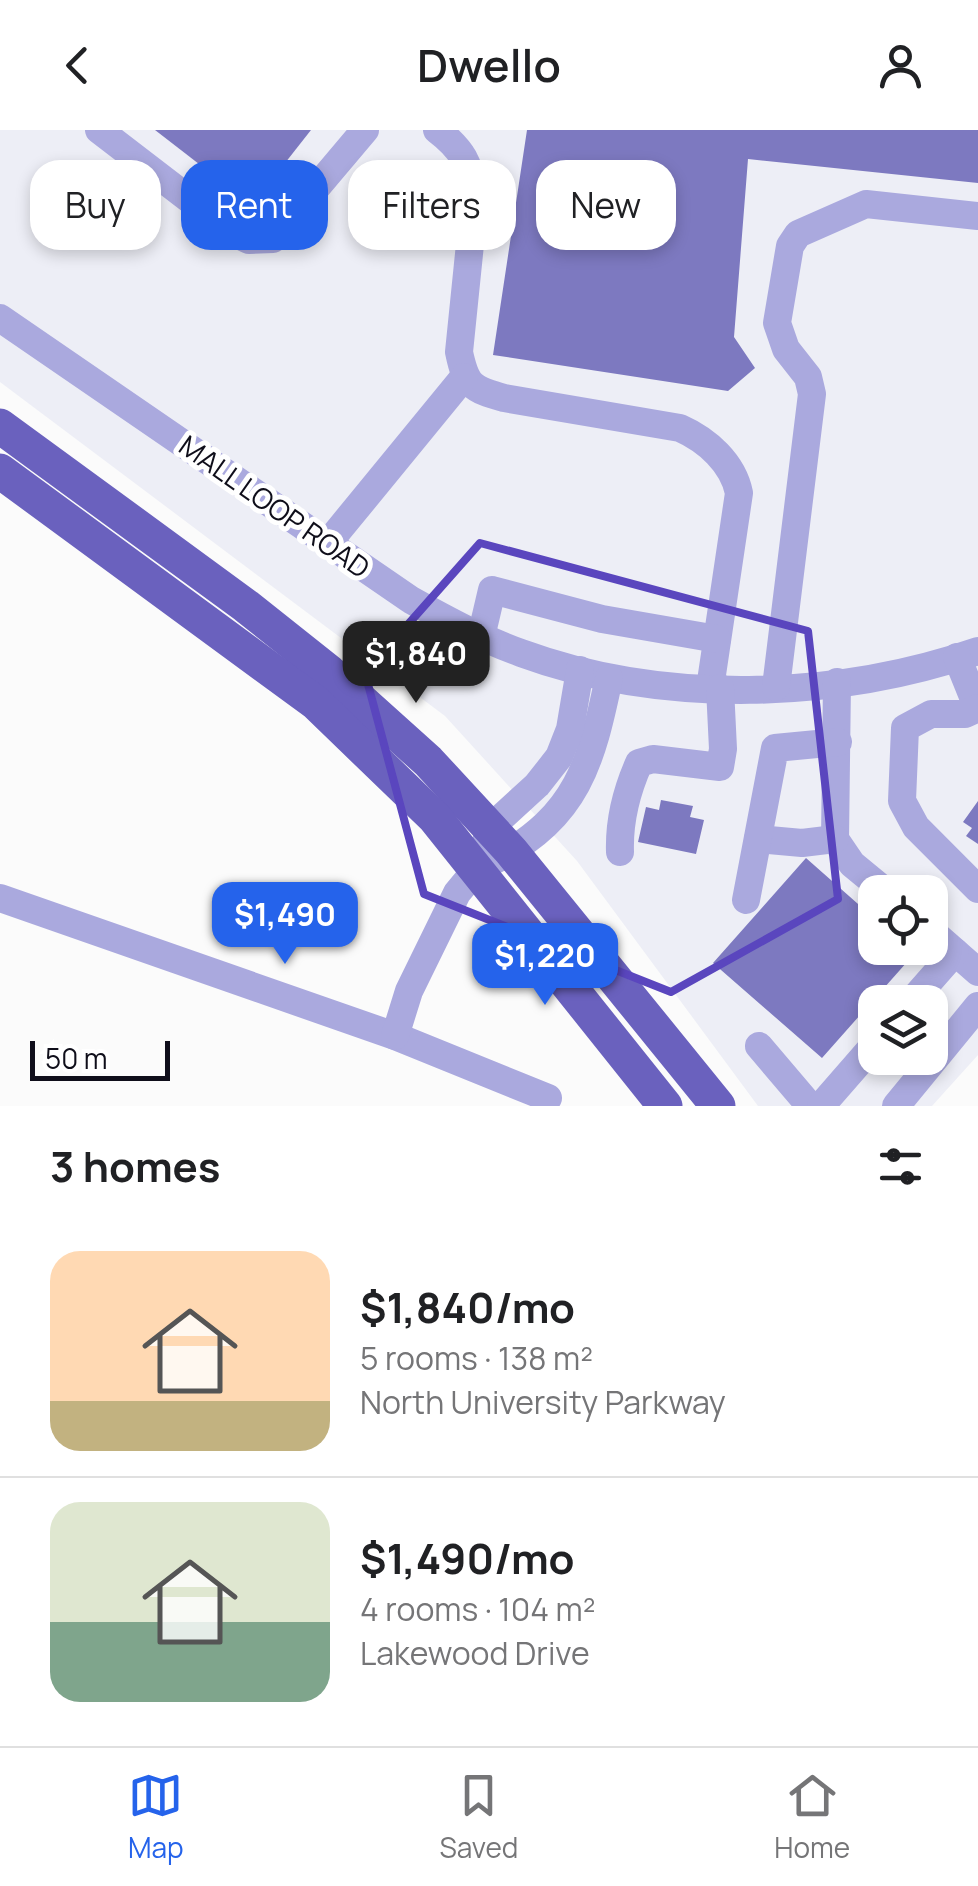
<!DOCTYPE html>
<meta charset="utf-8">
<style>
body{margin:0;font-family:Manrope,sans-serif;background:#f2f2f2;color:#202124;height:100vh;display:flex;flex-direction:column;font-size:38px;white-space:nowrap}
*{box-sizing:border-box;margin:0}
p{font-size:32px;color:#757577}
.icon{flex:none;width:55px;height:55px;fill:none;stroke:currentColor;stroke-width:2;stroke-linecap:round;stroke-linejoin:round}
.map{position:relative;height:976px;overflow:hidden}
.drawer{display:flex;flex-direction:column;background:#fff;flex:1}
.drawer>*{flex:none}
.hud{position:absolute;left:30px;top:30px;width:920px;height:90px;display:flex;gap:20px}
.controls{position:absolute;left:858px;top:745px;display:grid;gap:20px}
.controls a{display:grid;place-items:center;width:90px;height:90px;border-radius:20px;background:#fff;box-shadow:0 5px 15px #0003;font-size:50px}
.scale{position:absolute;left:30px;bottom:25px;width:140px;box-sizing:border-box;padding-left:10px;border:5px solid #0f0e1a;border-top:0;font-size:28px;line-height:35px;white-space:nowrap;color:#0f0e1a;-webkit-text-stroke:8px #fff;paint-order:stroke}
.price{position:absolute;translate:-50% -85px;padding:0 22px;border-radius:20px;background:#2563eb;color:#fff;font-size:32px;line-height:65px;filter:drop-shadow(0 2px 5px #0008)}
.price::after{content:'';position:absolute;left:50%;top:60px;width:30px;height:22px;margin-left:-15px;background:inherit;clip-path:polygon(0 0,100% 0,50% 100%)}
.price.current{background:#222;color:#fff}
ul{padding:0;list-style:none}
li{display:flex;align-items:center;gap:30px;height:250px;padding:0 50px}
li+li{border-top:2px solid #e0e0e0}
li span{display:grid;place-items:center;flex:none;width:280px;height:200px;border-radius:30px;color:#555}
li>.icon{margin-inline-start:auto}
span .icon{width:120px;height:120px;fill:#fffc;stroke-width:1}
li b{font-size:42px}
h2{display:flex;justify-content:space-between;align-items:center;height:120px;padding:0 50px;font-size:42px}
.tag{padding:0 35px;border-radius:30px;background:#fff;box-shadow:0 5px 15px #0003;font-size:35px;line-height:90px}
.tag.current{background:#2563eb;color:#fff}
header{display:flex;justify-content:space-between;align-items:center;height:130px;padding:0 50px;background:#fff;font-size:45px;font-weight:600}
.dock{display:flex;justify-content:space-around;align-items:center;height:140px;border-top:2px solid #e0e0e0;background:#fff;font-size:28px;color:#757577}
.dock a{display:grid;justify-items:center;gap:5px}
.dock .current{color:#2563eb}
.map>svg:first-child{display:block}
.built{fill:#edeef6;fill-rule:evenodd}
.building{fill:#7d79c0}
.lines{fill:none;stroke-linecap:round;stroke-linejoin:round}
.minor{stroke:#aaa9de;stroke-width:28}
.major{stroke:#6a61be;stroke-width:35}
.marked{fill:none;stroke:#5a46be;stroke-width:8;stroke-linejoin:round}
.labels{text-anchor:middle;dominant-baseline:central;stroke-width:10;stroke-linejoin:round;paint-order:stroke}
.street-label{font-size:28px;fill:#0f0e1a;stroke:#fff}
</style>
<header><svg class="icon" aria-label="back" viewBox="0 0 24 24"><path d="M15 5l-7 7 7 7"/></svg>Dwello<svg class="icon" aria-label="person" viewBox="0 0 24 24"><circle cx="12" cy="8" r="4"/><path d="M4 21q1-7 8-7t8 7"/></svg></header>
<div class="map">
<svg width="978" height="976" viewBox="0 0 978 976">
<rect width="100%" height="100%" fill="#fbfbfb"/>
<path class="built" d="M0,0H978V925L932,976H758L577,731L445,586L0,252ZM875,762H930V818H875ZM875,872H930V928H875Z"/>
<g class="building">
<path d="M155,0H311L252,75Z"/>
<path d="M527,0H978V53L748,29L734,207L755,238L728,261L493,225Z"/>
<path d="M661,670L693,676L690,687L704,690L696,724L638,712L646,677L659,680Z"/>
<path d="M978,671V714L966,706L972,698L963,692Z"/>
<path d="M806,728L875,789V818H908L915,823L822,928L713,833Z"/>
</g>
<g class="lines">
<g class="minor">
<path d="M99,0L232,102L249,110L273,109L365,0"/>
<path d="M437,0C463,20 469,33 475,65L459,222C466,256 472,259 504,268L680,298C707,310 733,333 739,363L710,558"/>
<path d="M0,188L411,470C447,490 482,509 521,523C663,575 836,570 978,521"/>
<path d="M328,413L464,247"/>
<path d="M481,507L492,460L602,489L717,509"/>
<path d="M957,527L978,579"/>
<path d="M837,552L835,709L852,734L886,762"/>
<path d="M776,557L812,264L808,247L786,219L777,193L790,116L798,104L866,74L978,86"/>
<path d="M978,578L965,584H931L905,598L902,671L916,697L978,759"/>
<path d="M758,709L802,713L835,709"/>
<path d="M620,722C619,692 627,660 639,633L653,629L720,637L723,619L720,558"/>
<path d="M495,730C578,686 591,633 609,548"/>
<path d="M0,768L395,906L548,968"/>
<path d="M746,770L775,618L838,612"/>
<path d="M930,800L978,842"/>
<path d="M911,872L955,822"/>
<path d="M395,906L409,861L457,763L476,740L491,697L537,655L559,627L570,599L580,540"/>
<path d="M759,916L810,976"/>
<path d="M821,976L875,914"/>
<path d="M896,976L978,876"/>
</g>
<g class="major">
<path d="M0,296L246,476L329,542L428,631L511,721L718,976"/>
<path d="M0,341L316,573L435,688L665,976"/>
</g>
</g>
<path class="marked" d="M480,413L808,501L838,769L671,862L424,764L365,543Z"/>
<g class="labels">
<g class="street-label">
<text transform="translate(275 376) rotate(35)">MALL LOOP ROAD</text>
</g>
</g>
</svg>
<div class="controls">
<a><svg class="icon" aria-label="locate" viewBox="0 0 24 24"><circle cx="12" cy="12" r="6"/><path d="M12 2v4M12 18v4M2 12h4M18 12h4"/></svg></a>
<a><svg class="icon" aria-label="layers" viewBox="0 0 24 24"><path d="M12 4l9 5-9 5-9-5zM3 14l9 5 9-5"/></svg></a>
</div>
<div class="scale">50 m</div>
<b class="price current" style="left:416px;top:576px">$1,840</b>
<b class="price" style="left:285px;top:837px">$1,490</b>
<b class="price" style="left:545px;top:878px">$1,220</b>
<div class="hud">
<a class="tag">Buy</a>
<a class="tag current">Rent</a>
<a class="tag">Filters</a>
<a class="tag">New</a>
</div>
</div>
<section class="drawer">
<h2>3 homes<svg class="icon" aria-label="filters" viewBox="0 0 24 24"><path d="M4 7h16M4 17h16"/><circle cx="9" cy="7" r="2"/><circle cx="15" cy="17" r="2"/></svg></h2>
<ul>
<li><span style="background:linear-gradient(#ffd9b3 75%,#c2b280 0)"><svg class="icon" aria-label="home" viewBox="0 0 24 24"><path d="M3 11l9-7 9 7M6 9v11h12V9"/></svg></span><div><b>$1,840/mo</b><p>5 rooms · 138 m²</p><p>North University Parkway</p></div></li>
<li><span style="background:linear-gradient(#dfe7d0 60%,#7fa58c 0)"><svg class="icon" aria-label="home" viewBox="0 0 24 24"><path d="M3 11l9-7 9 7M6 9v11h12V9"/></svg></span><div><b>$1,490/mo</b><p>4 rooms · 104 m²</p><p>Lakewood Drive</p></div></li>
</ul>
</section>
<nav class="dock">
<a class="current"><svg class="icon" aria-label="map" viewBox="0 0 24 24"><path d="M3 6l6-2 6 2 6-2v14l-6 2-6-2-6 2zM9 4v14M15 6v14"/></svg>Map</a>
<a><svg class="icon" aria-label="saved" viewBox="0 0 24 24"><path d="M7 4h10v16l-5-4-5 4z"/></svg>Saved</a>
<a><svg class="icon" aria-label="home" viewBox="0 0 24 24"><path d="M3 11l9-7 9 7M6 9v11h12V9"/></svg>Home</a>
</nav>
